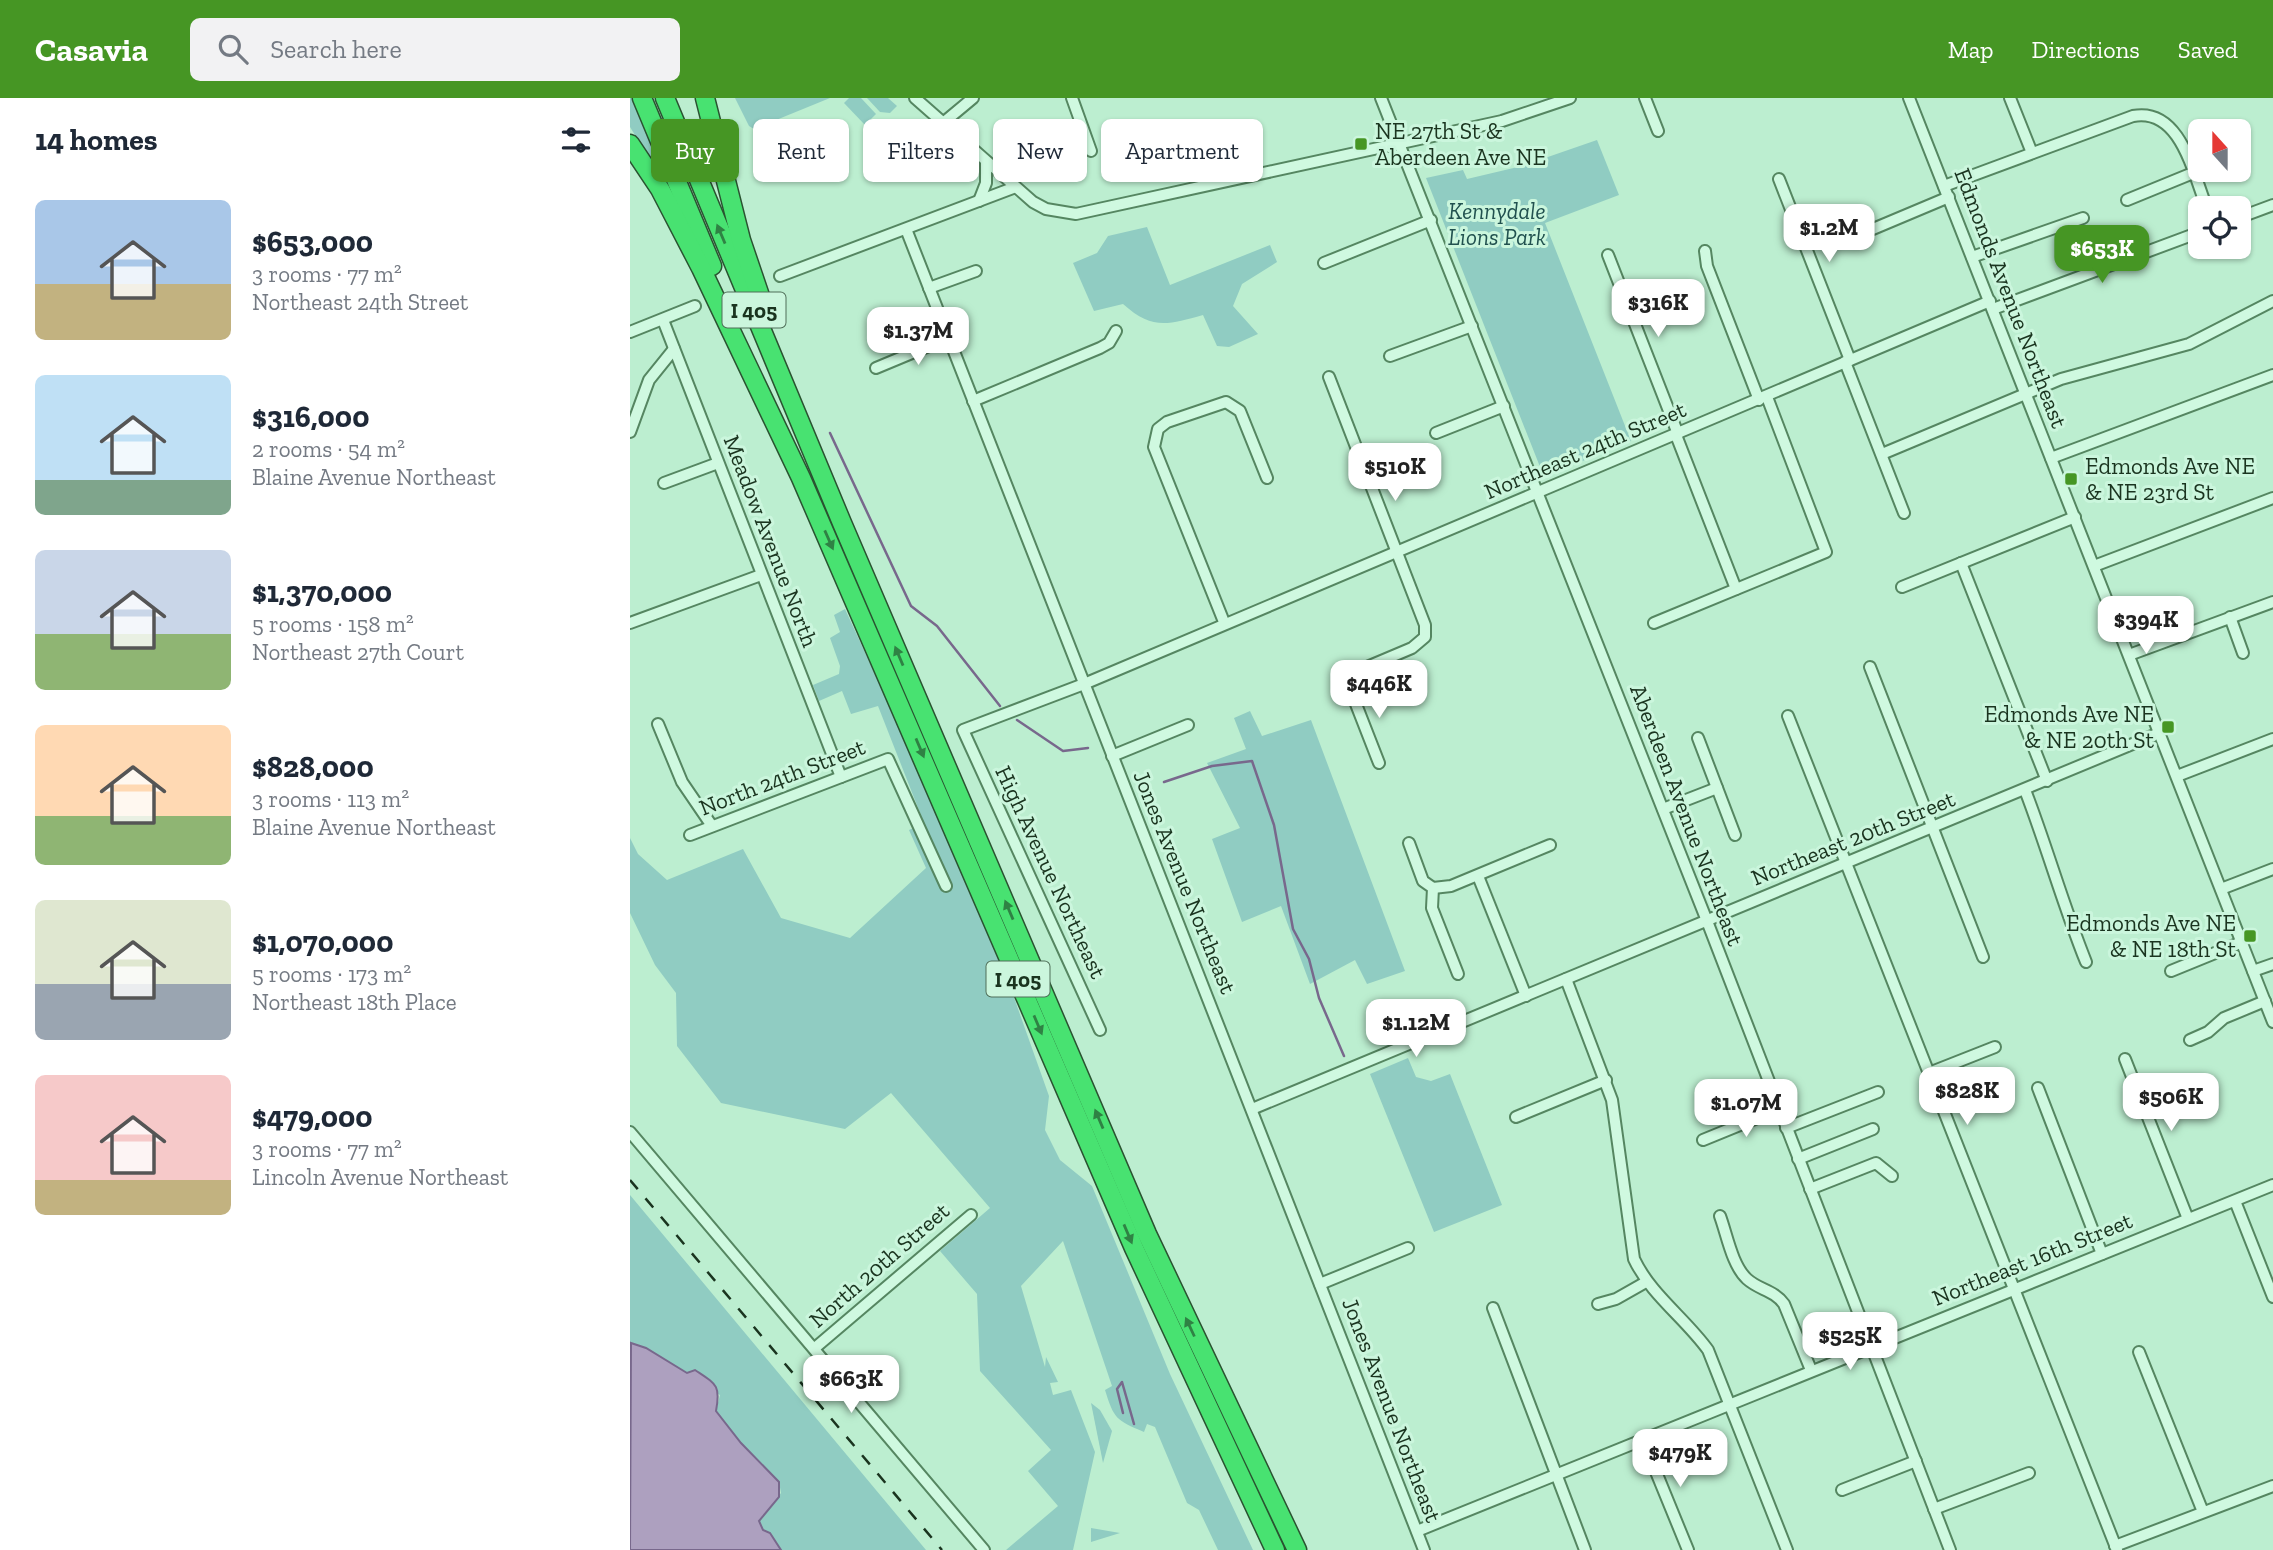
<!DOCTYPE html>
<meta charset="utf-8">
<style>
body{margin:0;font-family:"Zilla Slab",serif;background:#f2f2f3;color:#1f2937;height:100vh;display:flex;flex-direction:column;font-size:26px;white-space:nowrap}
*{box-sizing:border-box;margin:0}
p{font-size:23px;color:#747a83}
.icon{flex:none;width:38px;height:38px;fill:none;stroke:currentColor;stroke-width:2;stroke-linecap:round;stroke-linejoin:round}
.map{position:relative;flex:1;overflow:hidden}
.sheet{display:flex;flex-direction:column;background:#fff;width:630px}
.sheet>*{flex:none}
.guide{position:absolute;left:21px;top:21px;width:665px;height:63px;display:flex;gap:14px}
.needle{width:46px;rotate:339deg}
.fabs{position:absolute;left:1558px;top:21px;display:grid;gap:14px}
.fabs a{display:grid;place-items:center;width:63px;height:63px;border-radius:10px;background:#fff;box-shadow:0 2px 5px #0004;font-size:35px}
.price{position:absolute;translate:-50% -60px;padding:0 16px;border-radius:14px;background:#fff;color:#222;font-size:23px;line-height:46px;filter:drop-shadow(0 2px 4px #0008)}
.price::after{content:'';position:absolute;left:50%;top:42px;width:21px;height:16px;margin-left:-10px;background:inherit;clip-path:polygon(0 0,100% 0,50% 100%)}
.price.current{background:#469624;color:#fff}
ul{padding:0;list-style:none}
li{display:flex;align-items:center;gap:21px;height:175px;padding:0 35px}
li span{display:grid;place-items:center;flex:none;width:196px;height:140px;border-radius:10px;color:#555}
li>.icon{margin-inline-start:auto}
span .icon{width:84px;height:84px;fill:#fffc;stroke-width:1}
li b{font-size:30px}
h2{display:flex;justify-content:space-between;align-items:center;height:84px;padding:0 35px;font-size:30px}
.chip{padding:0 24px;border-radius:10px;background:#fff;box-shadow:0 2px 5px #0004;font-size:24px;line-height:63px}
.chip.current{background:#469624;color:#fff}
header{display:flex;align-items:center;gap:42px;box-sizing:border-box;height:98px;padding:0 35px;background:#469624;color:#fff}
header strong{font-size:33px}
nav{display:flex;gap:38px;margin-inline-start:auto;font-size:24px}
.search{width:490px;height:63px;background:#f2f2f3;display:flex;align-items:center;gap:18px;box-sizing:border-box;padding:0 24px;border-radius:10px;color:#747a83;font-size:26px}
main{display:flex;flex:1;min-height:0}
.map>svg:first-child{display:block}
.green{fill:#90ccc2}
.water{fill:#ada0bf;stroke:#78688c;stroke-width:2}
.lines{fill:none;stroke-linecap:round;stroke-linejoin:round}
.stream{stroke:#78688c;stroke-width:2.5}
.minor-casing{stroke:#558661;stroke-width:14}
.highway-casing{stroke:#2a5331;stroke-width:21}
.minor{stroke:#cff9e0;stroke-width:10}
.highway{stroke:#48e271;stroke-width:18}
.rail{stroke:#1a341f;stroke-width:2.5;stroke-dasharray:12 12;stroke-linecap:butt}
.oneway{fill:#2f8244}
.poi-dot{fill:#469624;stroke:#cbf6dd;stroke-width:2.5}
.labels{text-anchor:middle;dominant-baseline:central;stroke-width:6;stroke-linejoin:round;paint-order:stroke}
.shield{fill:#cbf6dd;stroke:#4f6e58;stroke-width:2}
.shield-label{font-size:21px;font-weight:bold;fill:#1a341f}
.poi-label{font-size:23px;fill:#1a341f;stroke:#cbf6dd;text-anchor:start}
.park-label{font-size:23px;font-style:italic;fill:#21514f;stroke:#cbf6dd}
.street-label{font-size:23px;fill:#1a341f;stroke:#cbf6dd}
</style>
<header>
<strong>Casavia</strong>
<div class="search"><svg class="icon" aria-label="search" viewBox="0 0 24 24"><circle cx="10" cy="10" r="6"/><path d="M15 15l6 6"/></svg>Search here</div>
<nav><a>Map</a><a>Directions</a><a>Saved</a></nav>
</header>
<main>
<section class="sheet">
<h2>14 homes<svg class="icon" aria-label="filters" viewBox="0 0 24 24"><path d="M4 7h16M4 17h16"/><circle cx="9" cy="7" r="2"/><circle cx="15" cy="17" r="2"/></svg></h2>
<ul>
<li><span style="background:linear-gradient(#a9c7e8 60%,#c2b280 0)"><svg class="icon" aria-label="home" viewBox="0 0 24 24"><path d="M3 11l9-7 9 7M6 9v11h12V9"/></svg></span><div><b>$653,000</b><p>3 rooms · 77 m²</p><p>Northeast 24th Street</p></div></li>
<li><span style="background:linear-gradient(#bfe0f5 75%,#7fa58c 0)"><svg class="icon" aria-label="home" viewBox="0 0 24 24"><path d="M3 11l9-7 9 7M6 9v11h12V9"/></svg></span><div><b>$316,000</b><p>2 rooms · 54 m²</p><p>Blaine Avenue Northeast</p></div></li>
<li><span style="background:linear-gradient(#c9d6e8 60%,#8fb573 0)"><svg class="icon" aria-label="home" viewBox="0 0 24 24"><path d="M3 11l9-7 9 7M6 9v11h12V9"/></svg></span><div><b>$1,370,000</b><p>5 rooms · 158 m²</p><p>Northeast 27th Court</p></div></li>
<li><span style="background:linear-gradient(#ffd9b3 65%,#8fb573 0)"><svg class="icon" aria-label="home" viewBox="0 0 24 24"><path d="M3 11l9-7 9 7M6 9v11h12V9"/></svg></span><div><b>$828,000</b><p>3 rooms · 113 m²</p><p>Blaine Avenue Northeast</p></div></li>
<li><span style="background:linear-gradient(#dfe7d0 60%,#9aa5b1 0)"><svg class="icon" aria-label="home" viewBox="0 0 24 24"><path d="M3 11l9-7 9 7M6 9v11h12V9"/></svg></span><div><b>$1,070,000</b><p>5 rooms · 173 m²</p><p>Northeast 18th Place</p></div></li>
<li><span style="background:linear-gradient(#f6c9c9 75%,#c2b280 0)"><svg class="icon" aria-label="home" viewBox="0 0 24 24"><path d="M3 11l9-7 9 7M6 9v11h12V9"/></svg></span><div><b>$479,000</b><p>3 rooms · 77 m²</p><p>Lincoln Avenue Northeast</p></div></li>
</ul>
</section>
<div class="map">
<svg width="1643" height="1452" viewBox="0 0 1643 1452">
<rect width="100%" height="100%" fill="#bceed0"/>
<g class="green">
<path d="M0,0H2L43,99L0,29Z"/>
<path d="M105,0H200L124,31L119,28Z"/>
<path d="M219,0H231L246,16L235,27L214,5Z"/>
<path d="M237,0H258L267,8L260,15L250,14Z"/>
<path d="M967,42L989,97L915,125L1001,343L914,379L796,80L833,72L837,81L892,68Z"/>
<path d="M517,129L540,187L640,147L647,164L612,186L603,208L628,236L599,249L587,248L573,217C537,227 522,232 493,206L464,213L443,165L467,155L478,138Z"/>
<path d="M215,511L350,804L419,998L415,1032L430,1062L462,1088L540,1276L623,1452H588L569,1412L557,1405L525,1329L517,1326L514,1334C486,1322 484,1321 475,1292L482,1288L433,1143L391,1188L415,1269L416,1259L428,1284L420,1285L423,1297L441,1292L465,1354L443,1452H376L428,1408L398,1373L421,1352L350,1273L347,1196L310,1153L360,1110L261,995L215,1031L91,1005L47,948L46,895L25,867L0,815V740L8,756L37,782L113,751L151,820L220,840L296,770L279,732L294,725L248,608L221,616L212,593L189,603L183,587L209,576L210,568L200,540L210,534L204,517Z"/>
<path d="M620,613L632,638L681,622L775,873L737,886L725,862L680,886L651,808L612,824L582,741L610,730L577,665L616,651L604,620Z"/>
<path d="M778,960L786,979L801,983L820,976L872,1107L804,1134L740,976Z"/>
<path d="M0,1097L296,1452H151L140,1435L133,1432L129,1422L151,1395L149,1384L111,1345L86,1313L90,1297L16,1250L0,1246Z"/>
<path d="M461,1305L470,1312L482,1333L473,1365Z"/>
<path d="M461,1430L490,1435L461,1444Z"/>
</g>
<path class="water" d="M1,1245L16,1250L57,1275L65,1272C86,1286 91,1287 86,1313L111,1345L149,1384V1399L129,1423L133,1432L140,1435L151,1452H0Z"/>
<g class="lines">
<g class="stream">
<path d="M200,335L281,508L307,528L370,608"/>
<path d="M387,622L433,653L458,650"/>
<path d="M534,684L582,668L622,663L644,727L663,831L679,861L689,900L714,958"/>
<path d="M493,1315L487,1291L492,1284L504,1326"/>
</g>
<defs>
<g id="minor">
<path d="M285,0L403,104L416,111L446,116L872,23L940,0"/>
<path d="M442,0L461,53"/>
<path d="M751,0L1077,823L1320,1452"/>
<path d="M1015,0L1028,33"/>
<path d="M1279,0L1643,924"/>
<path d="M1380,0L1402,55"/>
<path d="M313,25L343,0"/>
<path d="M1149,81L1220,262"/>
<path d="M1314,88L1503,18C1551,9 1563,76 1577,110"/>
<path d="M1497,102L1563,75"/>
<path d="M349,103L356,85V65"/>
<path d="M1608,120L1643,107"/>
<path d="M276,131L794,1452"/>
<path d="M1231,136L1319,99"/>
<path d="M1075,153L1077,168L1129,302"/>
<path d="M978,157L1048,336"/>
<path d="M1342,159L1453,120"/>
<path d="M694,165L801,122"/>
<path d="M150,178L383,90"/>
<path d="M299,190L346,173"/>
<path d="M1363,211L1570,134"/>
<path d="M33,222L211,679"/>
<path d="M0,234L65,208"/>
<path d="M760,258L842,228"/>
<path d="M1215,264L1274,415"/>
<path d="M246,270L318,240"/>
<path d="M699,279L795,527V539L782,550L737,569L725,580L724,601L749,665"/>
<path d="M343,303L470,250L479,245L486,233"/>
<path d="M0,334L19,282L44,251"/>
<path d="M806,335L874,308"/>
<path d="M1046,337L1106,491"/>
<path d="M1252,356L1431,281L1559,246L1643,203"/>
<path d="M1421,360L1643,277"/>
<path d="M34,385L88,365"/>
<path d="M1331,465L1417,683"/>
<path d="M1464,468L1643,400"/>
<path d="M1272,489L1445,419"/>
<path d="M1600,519L1613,555"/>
<path d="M594,524L524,349L528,331L537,324L596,304L610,313L637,380"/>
<path d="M0,525L131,477"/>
<path d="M1024,525L1196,454L1137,299"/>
<path d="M1499,557L1643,504"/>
<path d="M1240,569L1353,859"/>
<path d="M1158,618L1487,1452"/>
<path d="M28,626L52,684L82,728"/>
<path d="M1068,640L1105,737"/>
<path d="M482,658L558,627"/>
<path d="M1547,678L1643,641"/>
<path d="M1395,692C1417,749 1433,807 1456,864"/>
<path d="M1033,711L1087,690"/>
<path d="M60,737L258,661L316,788"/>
<path d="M779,745L793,783L803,790L802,810L828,876"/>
<path d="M848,778L896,898"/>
<path d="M803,790L821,788L920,747"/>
<path d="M1591,791L1643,771"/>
<path d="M1541,873L1612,844"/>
<path d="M1623,873L1643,866"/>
<path d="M936,881L982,1002L1004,1161C1021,1197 1055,1220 1078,1252L1157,1452"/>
<path d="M470,932L333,632L454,586L1360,203"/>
<path d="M1560,942L1578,934L1594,920L1635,903"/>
<path d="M1495,961L1558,1121"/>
<path d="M1299,975L1365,949"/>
<path d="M1408,990L1472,1156"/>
<path d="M622,1011L1529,635"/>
<path d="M886,1019L976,982"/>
<path d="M1156,1030L1248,994"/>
<path d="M0,1034L354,1452"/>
<path d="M1073,1042L1149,1011"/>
<path d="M1168,1061L1243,1031"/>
<path d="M1180,1091L1246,1065L1262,1078"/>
<path d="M1605,1103L1643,1199"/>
<path d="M1090,1118C1097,1137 1102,1167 1117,1181C1129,1192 1144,1192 1154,1206L1181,1272"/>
<path d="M690,1186L778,1150"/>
<path d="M968,1206L986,1201L1016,1184"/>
<path d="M863,1210L955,1452"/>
<path d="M186,1249L341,1117"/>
<path d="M1509,1254L1573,1414"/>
<path d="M1013,1342L1058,1452"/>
<path d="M1212,1392L1286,1363"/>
<path d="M1304,1411L1399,1375"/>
<path d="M787,1433L1643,1087"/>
<path d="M1485,1448L1643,1388"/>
</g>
<g id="highway">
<path d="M12,0L82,168"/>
<path d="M35,0L212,425L517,1136L667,1452"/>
<path d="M75,0L111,142L131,201"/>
<path d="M0,46L30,91L71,170L171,380L504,1150L645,1452"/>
</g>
</defs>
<use href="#minor" class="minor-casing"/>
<use href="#highway" class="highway-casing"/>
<use href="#minor" class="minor"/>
<use href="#highway" class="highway"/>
<path class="rail" d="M0,1082L312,1452"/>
</g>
<defs><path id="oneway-solid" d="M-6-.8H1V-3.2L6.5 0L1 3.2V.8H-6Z" transform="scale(1.75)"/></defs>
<g class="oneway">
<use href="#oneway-solid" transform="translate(91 136) rotate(-113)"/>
<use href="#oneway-solid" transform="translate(199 442) rotate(66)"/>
<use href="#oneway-solid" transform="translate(269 558) rotate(-113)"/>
<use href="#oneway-solid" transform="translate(290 650) rotate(67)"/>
<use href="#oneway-solid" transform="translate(379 812) rotate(-113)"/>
<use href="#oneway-solid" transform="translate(408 927) rotate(67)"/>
<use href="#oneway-solid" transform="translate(469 1021) rotate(-113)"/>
<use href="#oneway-solid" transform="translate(498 1136) rotate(67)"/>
<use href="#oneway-solid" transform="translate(560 1229) rotate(-115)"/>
</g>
<g class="poi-dot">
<rect x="724" y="39" width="14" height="14" rx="3.5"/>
<rect x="1434" y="374" width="14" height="14" rx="3.5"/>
<rect x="1531" y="622" width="14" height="14" rx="3.5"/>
<rect x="1613" y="831" width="14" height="14" rx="3.5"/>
</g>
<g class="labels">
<g class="shield">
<rect x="92.5" y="194.5" width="63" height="35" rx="5"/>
<rect x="356.5" y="863.5" width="63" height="35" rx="5"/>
</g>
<g class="shield-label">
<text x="124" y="212">I 405</text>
<text x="388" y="881">I 405</text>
</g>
<g class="poi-label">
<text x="745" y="33">NE 27th St &amp;<tspan x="745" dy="26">Aberdeen Ave NE</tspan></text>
<text x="1455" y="368">Edmonds Ave NE<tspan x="1455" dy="26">&amp; NE 23rd St</tspan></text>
<text x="1524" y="616" text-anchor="end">Edmonds Ave NE<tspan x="1524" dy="26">&amp; NE 20th St</tspan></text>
<text x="1606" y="825" text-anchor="end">Edmonds Ave NE<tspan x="1606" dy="26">&amp; NE 18th St</tspan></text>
</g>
<g class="park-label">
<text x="867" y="113">Kennydale<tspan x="867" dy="26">Lions Park</tspan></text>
</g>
<g class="street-label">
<text transform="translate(1381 200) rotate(69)">Edmonds Avenue Northeast</text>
<text transform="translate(955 352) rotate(-23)">Northeast 24th Street</text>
<text transform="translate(141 443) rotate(69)">Meadow Avenue North</text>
<text transform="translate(152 679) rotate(-21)">North 24th Street</text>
<text transform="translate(1057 717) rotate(69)">Aberdeen Avenue Northeast</text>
<text transform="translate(1223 740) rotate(-22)">Northeast 20th Street</text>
<text transform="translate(421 774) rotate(65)">High Avenue Northeast</text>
<text transform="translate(555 784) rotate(68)">Jones Avenue Northeast</text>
<text transform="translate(1402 1161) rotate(-22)">Northeast 16th Street</text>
<text transform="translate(249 1167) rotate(-41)">North 20th Street</text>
<text transform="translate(762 1312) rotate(69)">Jones Avenue Northeast</text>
</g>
</g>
</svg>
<div class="fabs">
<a><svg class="needle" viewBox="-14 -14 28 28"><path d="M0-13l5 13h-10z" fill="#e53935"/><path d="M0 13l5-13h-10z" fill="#747a83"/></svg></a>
<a><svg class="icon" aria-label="locate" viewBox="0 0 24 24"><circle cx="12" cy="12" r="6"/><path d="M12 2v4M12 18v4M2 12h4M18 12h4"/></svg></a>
</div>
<b class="price" style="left:1199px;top:166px">$1.2M</b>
<b class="price current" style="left:1472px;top:187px">$653K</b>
<b class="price" style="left:1028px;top:241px">$316K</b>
<b class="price" style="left:288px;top:269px">$1.37M</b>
<b class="price" style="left:765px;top:405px">$510K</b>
<b class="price" style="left:1516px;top:558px">$394K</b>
<b class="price" style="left:749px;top:622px">$446K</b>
<b class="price" style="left:786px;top:961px">$1.12M</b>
<b class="price" style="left:1337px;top:1029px">$828K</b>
<b class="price" style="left:1541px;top:1035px">$506K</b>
<b class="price" style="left:1116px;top:1041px">$1.07M</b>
<b class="price" style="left:1220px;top:1274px">$525K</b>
<b class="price" style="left:221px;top:1317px">$663K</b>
<b class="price" style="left:1050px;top:1391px">$479K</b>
<div class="guide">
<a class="chip current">Buy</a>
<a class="chip">Rent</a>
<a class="chip">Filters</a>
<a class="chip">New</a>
<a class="chip">Apartment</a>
</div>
</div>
</main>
